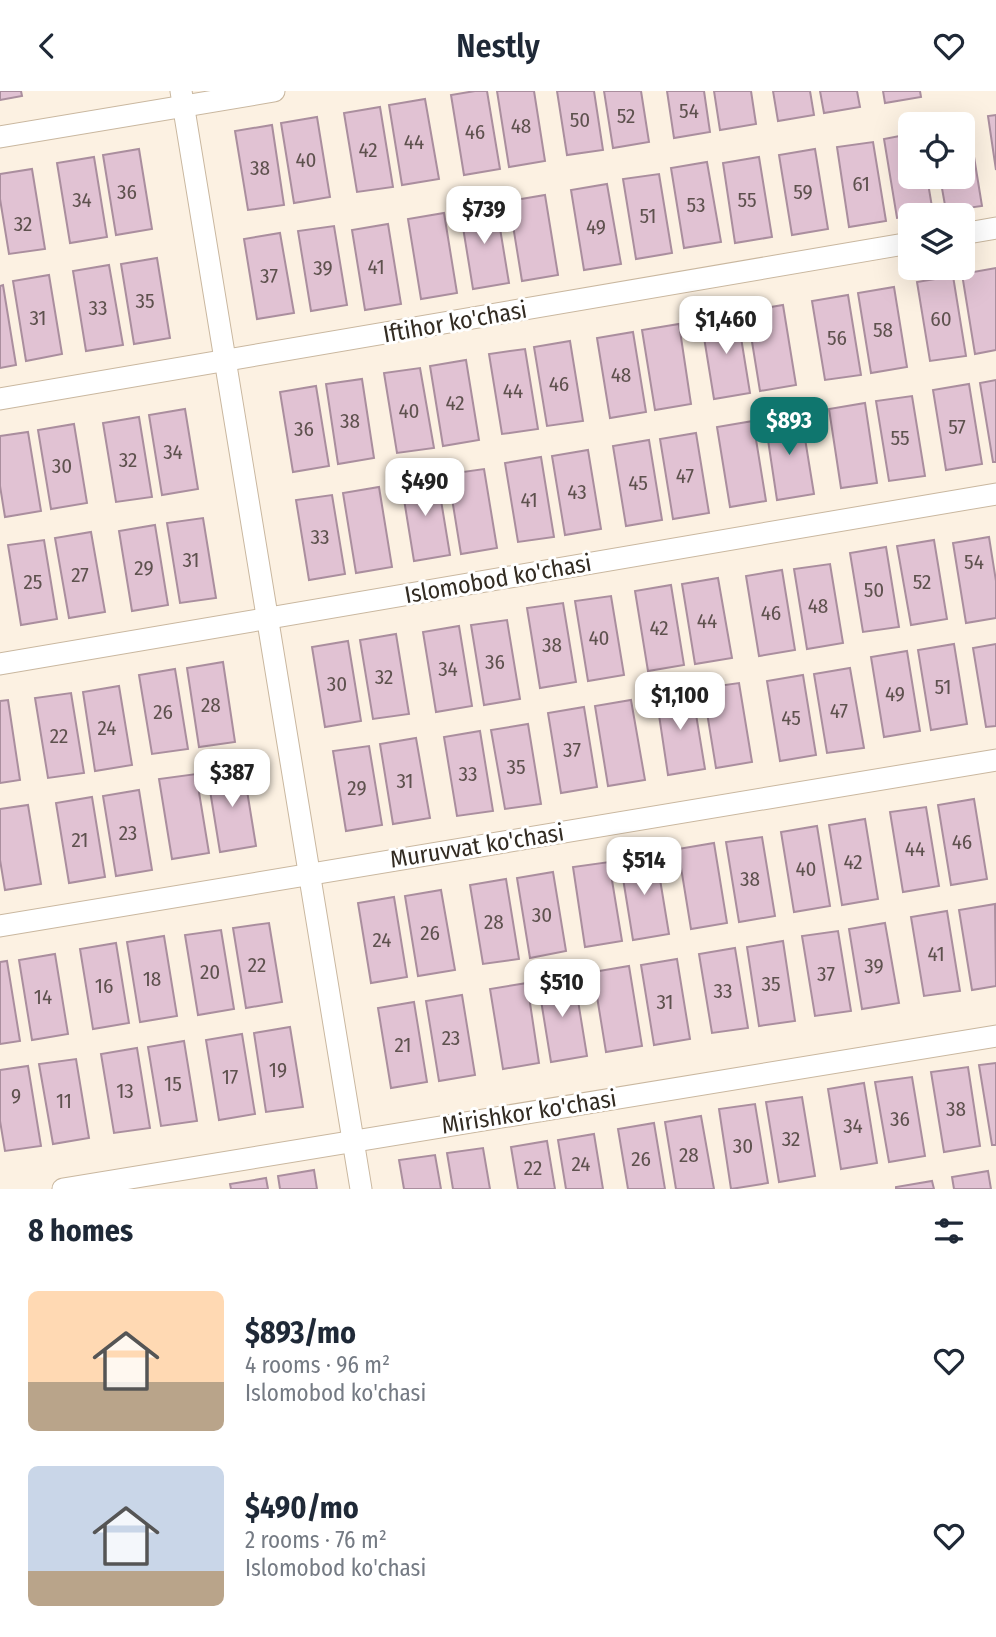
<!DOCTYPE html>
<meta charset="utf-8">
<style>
body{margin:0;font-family:"Fira Sans Condensed",sans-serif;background:#f2f2f3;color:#1f2937;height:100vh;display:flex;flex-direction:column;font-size:26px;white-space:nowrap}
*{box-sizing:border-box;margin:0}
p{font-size:23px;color:#747a83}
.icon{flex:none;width:38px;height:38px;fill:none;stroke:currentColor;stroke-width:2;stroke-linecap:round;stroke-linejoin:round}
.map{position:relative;height:1098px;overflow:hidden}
.side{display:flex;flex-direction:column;background:#fff;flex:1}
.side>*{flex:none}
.controls{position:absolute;left:898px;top:21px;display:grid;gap:14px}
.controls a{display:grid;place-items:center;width:77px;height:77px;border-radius:10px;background:#fff;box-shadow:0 7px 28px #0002;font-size:35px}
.price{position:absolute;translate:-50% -60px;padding:0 16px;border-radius:14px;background:#fff;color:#222;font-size:23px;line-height:46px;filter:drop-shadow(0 2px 4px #0008)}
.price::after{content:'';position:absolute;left:50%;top:42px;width:21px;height:16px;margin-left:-10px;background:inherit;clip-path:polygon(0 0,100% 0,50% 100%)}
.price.active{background:#0f766e;color:#fff}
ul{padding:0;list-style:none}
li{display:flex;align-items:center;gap:21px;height:175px;padding:0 28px}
li span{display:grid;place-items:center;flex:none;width:196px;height:140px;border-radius:10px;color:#555}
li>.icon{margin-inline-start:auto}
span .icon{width:84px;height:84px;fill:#fffc;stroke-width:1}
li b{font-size:30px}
h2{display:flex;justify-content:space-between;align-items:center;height:84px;padding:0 28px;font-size:30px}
header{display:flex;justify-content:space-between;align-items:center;height:91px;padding:0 28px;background:#fff;font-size:32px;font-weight:600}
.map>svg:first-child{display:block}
.building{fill:#e1c2d3;stroke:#aa8e9e;stroke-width:2}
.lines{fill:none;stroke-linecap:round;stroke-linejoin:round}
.minor-casing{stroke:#c9b79f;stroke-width:23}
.minor{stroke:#fff;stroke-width:21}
.labels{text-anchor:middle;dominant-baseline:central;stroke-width:6;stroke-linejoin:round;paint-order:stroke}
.number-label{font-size:21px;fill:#5e514e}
.street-label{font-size:24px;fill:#322b22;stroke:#fff}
</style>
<header><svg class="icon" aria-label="back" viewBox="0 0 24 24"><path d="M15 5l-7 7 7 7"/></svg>Nestly<svg class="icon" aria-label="heart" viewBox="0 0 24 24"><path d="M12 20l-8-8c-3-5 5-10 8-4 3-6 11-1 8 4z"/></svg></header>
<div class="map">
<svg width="996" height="1098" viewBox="0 0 996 1098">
<rect width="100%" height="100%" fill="#fcf1e2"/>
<g class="building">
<path d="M0,0H21L22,5L0,9Z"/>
<path d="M475,0H487L500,78L464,84L451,4Z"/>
<path d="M497,0H534L545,70L509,76Z"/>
<path d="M557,0H594L603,59L567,64Z"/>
<path d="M604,0H641L649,51L613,57Z"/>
<path d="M667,0H704L710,41L674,47Z"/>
<path d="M714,0H751L756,33L720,39Z"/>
<path d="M773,0H810L814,24L778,30Z"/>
<path d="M820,0H857L860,16L824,22Z"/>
<path d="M883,0H920L921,6L885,12Z"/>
<path d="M425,8L439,88L402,94L389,14Z"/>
<path d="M380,16L393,96L357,101L344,22Z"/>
<path d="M996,24V79L988,25Z"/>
<path d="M317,26L330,106L294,112L281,32Z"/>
<path d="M272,34L284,114L248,119L235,40Z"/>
<path d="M969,35L982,115L946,120L940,86H962V36Z"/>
<path d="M910,43V86H927L933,122L897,127L884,48Z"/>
<path d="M873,51L886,130L849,136L837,56Z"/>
<path d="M139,58L152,138L116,144L103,64Z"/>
<path d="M815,58L828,138L792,144L779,64Z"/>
<path d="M94,66L107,146L70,152L57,72Z"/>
<path d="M759,66L772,146L735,152L723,72Z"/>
<path d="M707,71L721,151L684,157L671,77Z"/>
<path d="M32,78L45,158L9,163L0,108V83Z"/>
<path d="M659,83L672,162L636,168L623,88Z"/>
<path d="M607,93L621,173L584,179L571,99Z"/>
<path d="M545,104L558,184L522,190L509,110Z"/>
<path d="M496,113L509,192L473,198L460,118Z"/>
<path d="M444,122L457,202L421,208L408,128Z"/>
<path d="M388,133L401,213L365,219L352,139Z"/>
<path d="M334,135L347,214L311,220L298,140Z"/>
<path d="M280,142L294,222L257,228L244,148Z"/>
<path d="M157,167L170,247L134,253L121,173Z"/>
<path d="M109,174L123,254L86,260L73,180Z"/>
<path d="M996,177V259L975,263L962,183Z"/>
<path d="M49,184L62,263L26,270L13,190Z"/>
<path d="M953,185L966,265L930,270L917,191Z"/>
<path d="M3,194L16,274L0,277V195Z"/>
<path d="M894,196L907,276L871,282L858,202Z"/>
<path d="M848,204L861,284L825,289L812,210Z"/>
<path d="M783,214L796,294L760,300L747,220Z"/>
<path d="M737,222L750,302L714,308L701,228Z"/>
<path d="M679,233L691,313L655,319L642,239Z"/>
<path d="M633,241L646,321L610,327L597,247Z"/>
<path d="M570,250L583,330L547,335L534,256Z"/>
<path d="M525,258L538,338L502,343L489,263Z"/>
<path d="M466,269L479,349L443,355L430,275Z"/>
<path d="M420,277L434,357L397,362L384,282Z"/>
<path d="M362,288L374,367L338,373L326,293Z"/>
<path d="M996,289V371H993L980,292Z"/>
<path d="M969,293L982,373L946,379L933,299Z"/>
<path d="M316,295L329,375L293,381L280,301Z"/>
<path d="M912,305L925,385L889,390L876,310Z"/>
<path d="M865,312L877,392L841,397L829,318Z"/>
<path d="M185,318L198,398L162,404L149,324Z"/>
<path d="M801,323L814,403L777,409L765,329Z"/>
<path d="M139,326L152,406L116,411L103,332Z"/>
<path d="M753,330L766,410L730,416L717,336Z"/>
<path d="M74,333L87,412L51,418L38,339Z"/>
<path d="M28,341L41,420L5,426L0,395V345Z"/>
<path d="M696,342L709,422L673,428L660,348Z"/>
<path d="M649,349L662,429L626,435L613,355Z"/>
<path d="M588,359L601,438L565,444L552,365Z"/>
<path d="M541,366L554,446L518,451L505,372Z"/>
<path d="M484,378L497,457L461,463L448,383Z"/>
<path d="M437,385L450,464L414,470L401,390Z"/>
<path d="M379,396L392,476L356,482L343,402Z"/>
<path d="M332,404L345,483L309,489L296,409Z"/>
<path d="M203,427L216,507L180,512L167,432Z"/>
<path d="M155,434L168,514L132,520L119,440Z"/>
<path d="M91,441L105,521L69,527L55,447Z"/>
<path d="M989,446L996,490V527L966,532L953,452Z"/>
<path d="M44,449L57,528L21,534L8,454Z"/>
<path d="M934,449L947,528L911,534L897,455Z"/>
<path d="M886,456L899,536L863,541L850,462Z"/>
<path d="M830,473L843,552L807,558L794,478Z"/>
<path d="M782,479L795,559L759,565L746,485Z"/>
<path d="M718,487L732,567L695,573L682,493Z"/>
<path d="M671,494L684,574L648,580L635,500Z"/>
<path d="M611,505L624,584L588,590L575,510Z"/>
<path d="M563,512L576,591L540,597L527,517Z"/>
<path d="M507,529L520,608L484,614L471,534Z"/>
<path d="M459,535L472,615L436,621L423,541Z"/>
<path d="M396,543L409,623L373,628L360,549Z"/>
<path d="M348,550L361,630L325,636L312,556Z"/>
<path d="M954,553L967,633L931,639L918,559Z"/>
<path d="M996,553V635L986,636L973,557Z"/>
<path d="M907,560L920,640L884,646L871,566Z"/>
<path d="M223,571L235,651L199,656L187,577Z"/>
<path d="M850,577L864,657L827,662L814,583Z"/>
<path d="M175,578L188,658L152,663L139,584Z"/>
<path d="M803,584L816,664L780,670L767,590Z"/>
<path d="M739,592L752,671L716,677L703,597Z"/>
<path d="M119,595L132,674L95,680L83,601Z"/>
<path d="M692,599L705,678L668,684L656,604Z"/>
<path d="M71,602L84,682L48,687L35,607Z"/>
<path d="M8,609L20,689L0,692V610Z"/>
<path d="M631,609L645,689L608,695L595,615Z"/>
<path d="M584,616L597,696L561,702L548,622Z"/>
<path d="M528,633L541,713L505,718L491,639Z"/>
<path d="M480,640L493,720L457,725L444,646Z"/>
<path d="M416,647L430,727L393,733L380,653Z"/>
<path d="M369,655L382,734L346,740L333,660Z"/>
<path d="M243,675L256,755L220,761L207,681Z"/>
<path d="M196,683L209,762L172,768L159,688Z"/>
<path d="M139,699L152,779L116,785L103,705Z"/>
<path d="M92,706L105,786L69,792L56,712Z"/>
<path d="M974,708L987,788L951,794L938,714Z"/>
<path d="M28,714L41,793L5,799L0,769V718Z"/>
<path d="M926,716L939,795L903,801L890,721Z"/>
<path d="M865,728L878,808L842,814L829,734Z"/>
<path d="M817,735L830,815L794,821L781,741Z"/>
<path d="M762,746L775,825L739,831L726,751Z"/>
<path d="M714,752L727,832L691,838L678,758Z"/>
<path d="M656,764L669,843L633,849L620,769Z"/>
<path d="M609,771L622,850L585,856L573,776Z"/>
<path d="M553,781L566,860L530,867L517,787Z"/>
<path d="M506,788L519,868L483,873L470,794Z"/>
<path d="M441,799L455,879L418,885L405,805Z"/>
<path d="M394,806L407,886L371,892L358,812Z"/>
<path d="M995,813L996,895L972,899L959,819Z"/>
<path d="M947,820L960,900L924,905L911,826Z"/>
<path d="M269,832L282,911L246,917L233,837Z"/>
<path d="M885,832L899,912L862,918L849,838Z"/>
<path d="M221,839L234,918L198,924L185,844Z"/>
<path d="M838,840L851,920L815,925L802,845Z"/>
<path d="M164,845L177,925L140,931L127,851Z"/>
<path d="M783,850L795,930L759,935L747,856Z"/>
<path d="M116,852L129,932L93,938L80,858Z"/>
<path d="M735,857L748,937L712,942L699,863Z"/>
<path d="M55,863L68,943L32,949L19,869Z"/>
<path d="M677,868L690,948L654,954L641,874Z"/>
<path d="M7,870L20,950L0,953V871Z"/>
<path d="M629,875L642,955L606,961L593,881Z"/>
<path d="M574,885L587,965L551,971L538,891Z"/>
<path d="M527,892L539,972L503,978L490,898Z"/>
<path d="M462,904L475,984L439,990L426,910Z"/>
<path d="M414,911L427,991L391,997L378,917Z"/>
<path d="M290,936L303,1016L266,1021L254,942Z"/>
<path d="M242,943L255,1023L219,1029L206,949Z"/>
<path d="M184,950L197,1030L161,1035L148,956Z"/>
<path d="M137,957L150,1037L114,1042L101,963Z"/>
<path d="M76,968L89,1047L53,1053L39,973Z"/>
<path d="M996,972V1054H992L979,974Z"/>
<path d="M28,975L41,1055L5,1060L0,1030V979Z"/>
<path d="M968,976L980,1055L944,1061L931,981Z"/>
<path d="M912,986L925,1065L889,1071L875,991Z"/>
<path d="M864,992L877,1072L841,1078L828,998Z"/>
<path d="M802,1006L815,1085L779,1091L766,1011Z"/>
<path d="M755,1013L768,1092L731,1098L719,1018Z"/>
<path d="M701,1025L714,1098H676L665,1031Z"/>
<path d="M654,1032L665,1098H628L618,1038Z"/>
<path d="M594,1043L603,1098H566L558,1049Z"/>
<path d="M547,1050L555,1098H518L511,1056Z"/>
<path d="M483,1057L490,1098H453L447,1062Z"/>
<path d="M435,1064L441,1098H404L399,1069Z"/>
<path d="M314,1079L317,1098H280L278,1085Z"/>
<path d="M988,1080L991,1098H954L952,1086Z"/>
<path d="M266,1087L268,1098H231L230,1093Z"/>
<path d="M932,1090L934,1098H896V1096Z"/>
</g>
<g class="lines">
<defs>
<g id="minor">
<path d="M181,0L361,1098"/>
<path d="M0,46L274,0"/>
<path d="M962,143L996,137"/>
<path d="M0,308L910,152"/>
<path d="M0,573L996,403"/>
<path d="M0,835L996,669"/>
<path d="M63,1098L996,945"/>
</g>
</defs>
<use href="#minor" class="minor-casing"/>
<use href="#minor" class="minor"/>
</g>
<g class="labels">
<g class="number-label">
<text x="689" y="20">54</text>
<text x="626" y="25">52</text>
<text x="580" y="29">50</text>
<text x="521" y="35">48</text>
<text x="475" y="41">46</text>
<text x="414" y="51">44</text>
<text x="368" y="59">42</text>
<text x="306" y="69">40</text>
<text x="260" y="77">38</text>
<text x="861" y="93">61</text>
<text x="127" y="101">36</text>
<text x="803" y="101">59</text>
<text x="82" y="109">34</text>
<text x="747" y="109">55</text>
<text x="696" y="114">53</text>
<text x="648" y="125">51</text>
<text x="23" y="133">32</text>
<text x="596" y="136">49</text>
<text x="376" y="176">41</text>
<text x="323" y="177">39</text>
<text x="269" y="185">37</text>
<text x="145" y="210">35</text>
<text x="98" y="217">33</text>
<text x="38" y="227">31</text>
<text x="941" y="228">60</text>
<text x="883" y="239">58</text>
<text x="837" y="247">56</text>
<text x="621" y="284">48</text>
<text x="559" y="293">46</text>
<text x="513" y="300">44</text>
<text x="455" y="312">42</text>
<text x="409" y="320">40</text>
<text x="350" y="330">38</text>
<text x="957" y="336">57</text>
<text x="304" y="338">36</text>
<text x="900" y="347">55</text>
<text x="173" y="361">34</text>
<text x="128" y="369">32</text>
<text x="62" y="375">30</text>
<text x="685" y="385">47</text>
<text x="638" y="392">45</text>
<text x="577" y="401">43</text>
<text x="529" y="409">41</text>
<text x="320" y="446">33</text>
<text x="191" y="469">31</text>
<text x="974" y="471">54</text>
<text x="144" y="477">29</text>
<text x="80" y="484">27</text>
<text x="33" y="491">25</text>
<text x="922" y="491">52</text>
<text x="874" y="499">50</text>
<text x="818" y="515">48</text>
<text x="771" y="522">46</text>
<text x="707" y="530">44</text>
<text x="659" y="537">42</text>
<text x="599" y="547">40</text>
<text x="552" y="554">38</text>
<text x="495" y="571">36</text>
<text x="448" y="578">34</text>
<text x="384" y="586">32</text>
<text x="337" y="593">30</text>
<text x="943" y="596">51</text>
<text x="895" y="603">49</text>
<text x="211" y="614">28</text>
<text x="839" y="620">47</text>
<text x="163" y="621">26</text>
<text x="791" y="627">45</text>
<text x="107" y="637">24</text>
<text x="59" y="645">22</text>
<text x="572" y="659">37</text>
<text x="516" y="676">35</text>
<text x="468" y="683">33</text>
<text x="405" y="690">31</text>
<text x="357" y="697">29</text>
<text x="128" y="742">23</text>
<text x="80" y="749">21</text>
<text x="962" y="751">46</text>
<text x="915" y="758">44</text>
<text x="853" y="771">42</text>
<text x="806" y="778">40</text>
<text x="750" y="788">38</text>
<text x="542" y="824">30</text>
<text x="494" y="831">28</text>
<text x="430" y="842">26</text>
<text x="382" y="849">24</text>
<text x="936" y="863">41</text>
<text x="257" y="874">22</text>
<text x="874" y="875">39</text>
<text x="210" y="881">20</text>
<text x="826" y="883">37</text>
<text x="152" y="888">18</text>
<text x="771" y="893">35</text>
<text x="104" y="895">16</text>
<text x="723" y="900">33</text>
<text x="43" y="906">14</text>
<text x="665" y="911">31</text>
<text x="451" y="947">23</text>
<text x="403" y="954">21</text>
<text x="278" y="979">19</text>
<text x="230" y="986">17</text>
<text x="173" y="993">15</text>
<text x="125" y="1000">13</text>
<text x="16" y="1005">9</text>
<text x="64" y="1010">11</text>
<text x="956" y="1018">38</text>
<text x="900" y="1028">36</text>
<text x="853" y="1035">34</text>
<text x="791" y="1048">32</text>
<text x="743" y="1055">30</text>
<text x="689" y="1064">28</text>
<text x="641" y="1068">26</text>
<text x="581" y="1073">24</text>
<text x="533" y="1077">22</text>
</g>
<g class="street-label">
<text transform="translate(455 231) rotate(-10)">Iftihor ko'chasi</text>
<text transform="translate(498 488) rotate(-10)">Islomobod ko'chasi</text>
<text transform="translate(477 755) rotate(-9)">Muruvvat ko'chasi</text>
<text transform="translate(529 1021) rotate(-9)">Mirishkor ko'chasi</text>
</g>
</g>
</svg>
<div class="controls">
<a><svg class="icon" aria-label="locate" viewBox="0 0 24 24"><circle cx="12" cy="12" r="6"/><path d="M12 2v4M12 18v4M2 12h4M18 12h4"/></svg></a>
<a><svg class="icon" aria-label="layers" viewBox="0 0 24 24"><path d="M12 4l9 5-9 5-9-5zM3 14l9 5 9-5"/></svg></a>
</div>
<b class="price" style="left:484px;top:155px">$739</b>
<b class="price" style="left:726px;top:265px">$1,460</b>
<b class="price active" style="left:789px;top:366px">$893</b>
<b class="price" style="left:425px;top:427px">$490</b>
<b class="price" style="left:680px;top:641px">$1,100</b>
<b class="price" style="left:232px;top:718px">$387</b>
<b class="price" style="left:644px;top:806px">$514</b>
<b class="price" style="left:562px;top:928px">$510</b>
</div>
<section class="side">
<h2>8 homes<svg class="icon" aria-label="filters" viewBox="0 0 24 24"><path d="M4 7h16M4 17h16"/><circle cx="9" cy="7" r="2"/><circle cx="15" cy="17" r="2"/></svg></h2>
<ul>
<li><span style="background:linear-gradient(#ffd9b3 65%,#b9a48a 0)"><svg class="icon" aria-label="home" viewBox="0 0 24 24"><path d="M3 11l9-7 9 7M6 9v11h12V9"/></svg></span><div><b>$893/mo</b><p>4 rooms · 96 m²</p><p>Islomobod ko'chasi</p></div><svg class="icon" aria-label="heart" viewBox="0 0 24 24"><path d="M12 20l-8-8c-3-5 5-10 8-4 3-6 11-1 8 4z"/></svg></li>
<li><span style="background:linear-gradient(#c9d6e8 75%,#b9a48a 0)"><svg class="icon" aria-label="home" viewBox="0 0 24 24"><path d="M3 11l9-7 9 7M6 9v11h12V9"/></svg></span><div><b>$490/mo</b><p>2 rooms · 76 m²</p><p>Islomobod ko'chasi</p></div><svg class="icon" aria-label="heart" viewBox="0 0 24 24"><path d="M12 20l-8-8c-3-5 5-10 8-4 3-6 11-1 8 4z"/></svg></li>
</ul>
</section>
